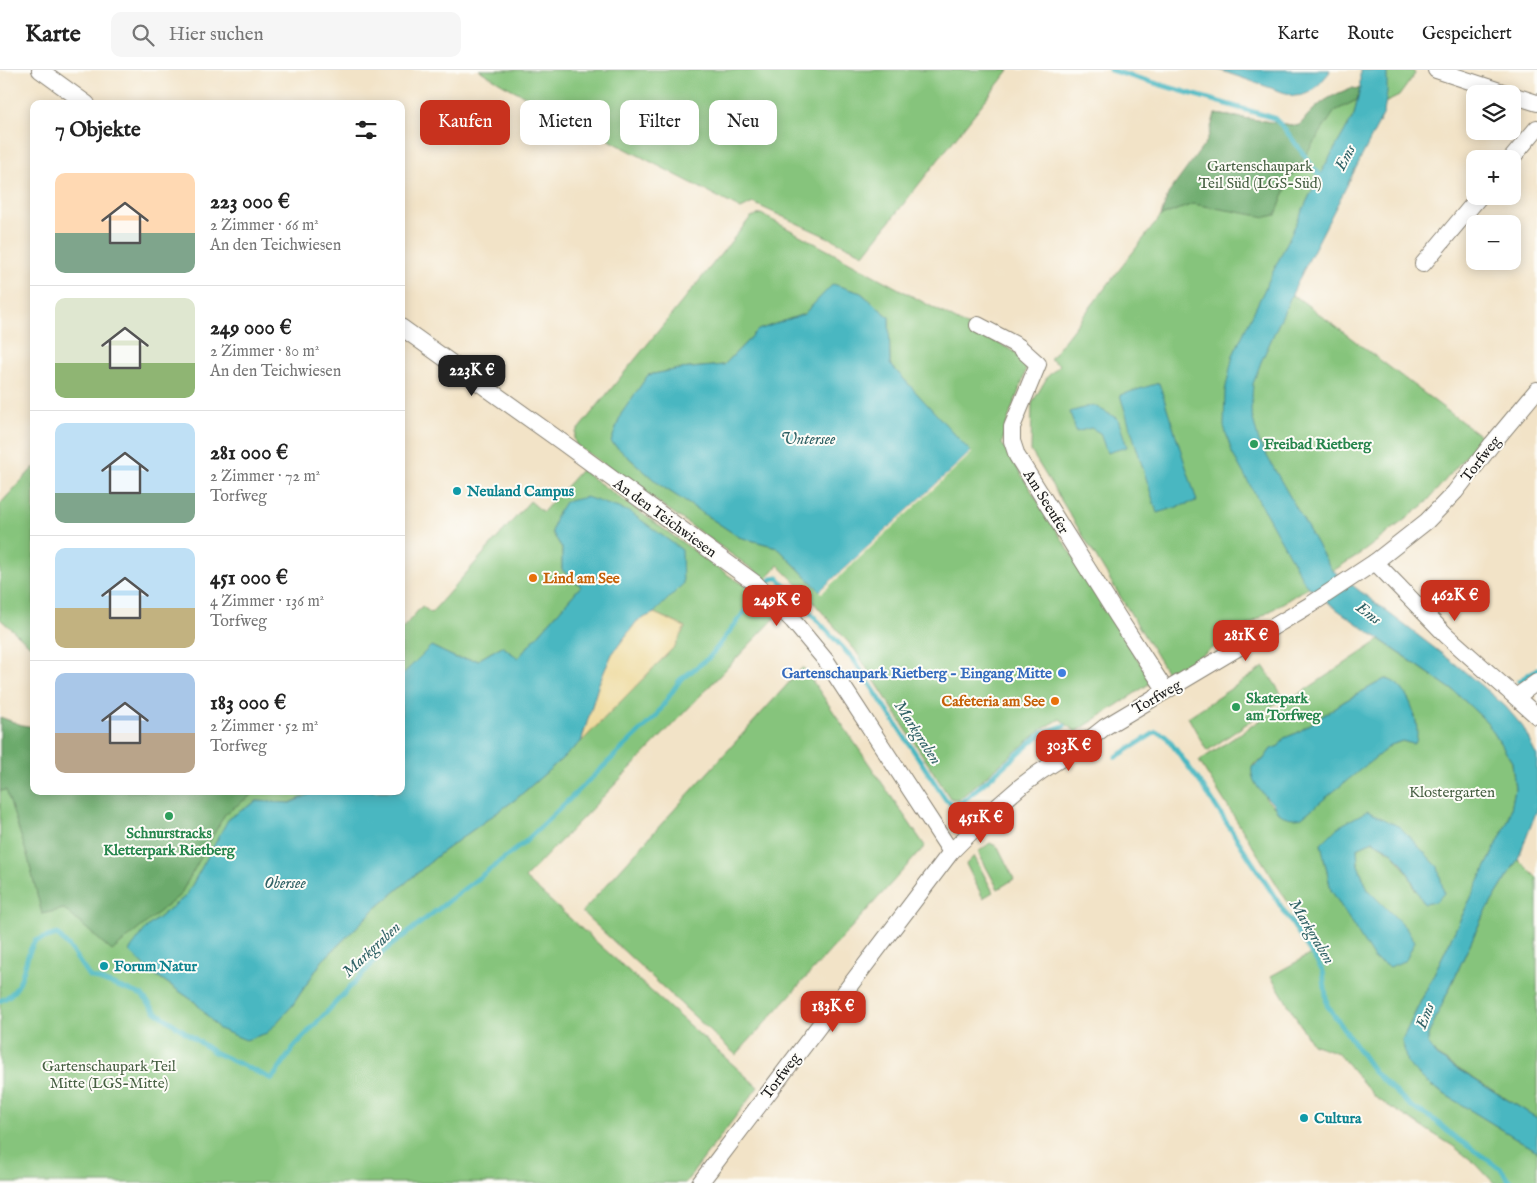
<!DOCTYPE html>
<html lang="de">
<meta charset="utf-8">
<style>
body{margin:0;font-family:"IM FELL English",serif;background:#f6f6f6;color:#222;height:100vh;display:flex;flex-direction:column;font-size:19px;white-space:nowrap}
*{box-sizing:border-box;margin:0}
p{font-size:16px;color:#767676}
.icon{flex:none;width:28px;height:28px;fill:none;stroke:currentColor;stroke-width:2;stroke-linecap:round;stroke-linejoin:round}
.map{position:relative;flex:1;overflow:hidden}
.side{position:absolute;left:30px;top:30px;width:375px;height:695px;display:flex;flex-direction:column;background:#fff;border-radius:10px;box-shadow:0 2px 12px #0003}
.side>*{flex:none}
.banner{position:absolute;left:420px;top:30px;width:475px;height:45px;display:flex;gap:10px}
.fabs{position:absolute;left:1466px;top:15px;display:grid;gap:10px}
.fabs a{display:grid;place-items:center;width:55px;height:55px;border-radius:10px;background:#fff;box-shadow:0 2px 12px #0003;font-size:25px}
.price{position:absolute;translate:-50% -42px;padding:0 11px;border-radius:10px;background:#c8321e;color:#fff;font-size:16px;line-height:32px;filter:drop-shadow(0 1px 2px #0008)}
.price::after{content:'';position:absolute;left:50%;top:30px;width:15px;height:11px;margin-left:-8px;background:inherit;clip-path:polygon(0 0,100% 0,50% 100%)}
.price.active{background:#222;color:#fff}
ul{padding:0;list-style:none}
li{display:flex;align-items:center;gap:15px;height:125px;padding:0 25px}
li+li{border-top:1px solid #e0e0e0}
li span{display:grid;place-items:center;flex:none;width:140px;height:100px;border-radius:10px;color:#555}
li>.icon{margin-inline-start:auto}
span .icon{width:60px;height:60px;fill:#fffc;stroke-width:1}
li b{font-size:21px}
h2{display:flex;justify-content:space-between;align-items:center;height:60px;padding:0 25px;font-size:21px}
.tag{padding:0 18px;border-radius:10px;background:#fff;box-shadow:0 2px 12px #0003;font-size:18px;line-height:45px}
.tag.active{background:#c8321e;color:#fff}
header{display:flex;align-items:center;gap:30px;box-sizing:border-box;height:70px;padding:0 25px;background:#fff;border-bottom:1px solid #e0e0e0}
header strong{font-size:24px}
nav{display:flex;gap:28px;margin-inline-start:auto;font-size:18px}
.search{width:350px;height:45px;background:#f6f6f6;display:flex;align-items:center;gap:12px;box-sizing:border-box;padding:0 18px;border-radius:10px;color:#767676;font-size:19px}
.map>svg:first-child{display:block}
.green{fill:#86c47c;stroke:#51704c;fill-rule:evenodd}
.forest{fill:#6caa6c;stroke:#446344}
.sand{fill:#eeda9e;stroke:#857b5d}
.water{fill:#48b7c1;stroke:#326a6e}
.pier{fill:#f2e3c7}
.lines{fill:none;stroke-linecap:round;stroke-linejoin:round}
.stream{stroke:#48b7c1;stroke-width:5}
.street-casing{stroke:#878072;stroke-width:18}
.street{stroke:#fff;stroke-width:16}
.leisure-dot{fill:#2e9e5b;stroke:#fdfcf7;stroke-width:2}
.culture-dot{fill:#0f9aa8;stroke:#fdfcf7;stroke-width:2}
.food-dot{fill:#e8710a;stroke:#fdfcf7;stroke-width:2}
.shop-dot{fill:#3f7fe0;stroke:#fdfcf7;stroke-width:2}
.labels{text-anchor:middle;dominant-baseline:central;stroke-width:4;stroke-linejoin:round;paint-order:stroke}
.park-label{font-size:15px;fill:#465f42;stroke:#fdfcf7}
.leisure-label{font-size:15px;font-weight:bold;fill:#27864d;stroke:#fdfcf7;text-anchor:start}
.street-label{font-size:15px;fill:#1c1c1c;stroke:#fdfcf7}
.culture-label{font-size:15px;font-weight:bold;fill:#0d838f;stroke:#fdfcf7;text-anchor:start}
.food-label{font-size:15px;font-weight:bold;fill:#c56008;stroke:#fdfcf7;text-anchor:start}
.shop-label{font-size:15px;font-weight:bold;fill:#366cbe;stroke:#fdfcf7;text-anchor:end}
.water-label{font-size:16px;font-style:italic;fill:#306266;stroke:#fdfcf7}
</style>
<header>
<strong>Karte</strong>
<div class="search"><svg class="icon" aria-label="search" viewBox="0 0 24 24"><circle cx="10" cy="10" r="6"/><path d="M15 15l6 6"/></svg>Hier suchen</div>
<nav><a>Karte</a><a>Route</a><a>Gespeichert</a></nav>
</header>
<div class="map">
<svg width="1537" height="1113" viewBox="0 0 1537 1113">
<rect width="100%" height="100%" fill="#fdfcf7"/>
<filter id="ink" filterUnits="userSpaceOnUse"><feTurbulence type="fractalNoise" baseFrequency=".02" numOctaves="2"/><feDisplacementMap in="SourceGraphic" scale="10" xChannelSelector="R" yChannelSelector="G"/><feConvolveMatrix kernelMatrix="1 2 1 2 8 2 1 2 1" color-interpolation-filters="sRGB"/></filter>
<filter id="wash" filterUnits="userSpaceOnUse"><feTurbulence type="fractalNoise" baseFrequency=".0096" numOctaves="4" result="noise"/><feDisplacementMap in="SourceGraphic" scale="20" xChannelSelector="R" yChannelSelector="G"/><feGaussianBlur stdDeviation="1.12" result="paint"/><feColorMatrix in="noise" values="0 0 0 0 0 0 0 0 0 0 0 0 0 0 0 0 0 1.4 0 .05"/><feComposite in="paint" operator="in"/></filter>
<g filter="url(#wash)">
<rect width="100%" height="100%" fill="#f2e3c7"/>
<g class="green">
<path d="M479,0H1009L864,184L753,133L741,139L504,15Z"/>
<path d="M1387,0H1413L1415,4L1399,26L1385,33Z"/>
<path d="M1351,18L1360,19L1354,45L1319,106L1267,216L1298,228L1482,367L1424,435L1364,481L1169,606L1031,381L1032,333L1048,306L1060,295L1050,289L1161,146L1192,134L1215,44L1299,56C1317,34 1324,29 1351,18Z"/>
<path d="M761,144L1015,282L1027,296C1020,323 1006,347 1002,374L1152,612L1076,662L1060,649L1041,660L958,730L950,728L855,580L801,518L778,495L766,509L665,437L576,375L574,368L576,362L751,147ZM833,215L861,223L889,247L890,294L970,382L820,521L777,477L739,467L660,415L611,372L648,305L680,299L724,295L758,260L804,244Z"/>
<path d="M34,397V579L0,549V434Z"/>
<path d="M581,400L731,507L745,515L777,546L525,808L758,1017L685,1113H0V721L6,719L34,721H317L290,733L257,731L230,748L186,826L147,857L150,901L195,932L219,959L292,936L322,891L376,838L442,782L516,729L581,672L675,576L685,557L654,543L683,514L552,462L562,478V500L581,516L518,588L502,576L478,590L456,588L431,576L401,606V560L422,536L431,543L530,431L543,442Z"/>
<path d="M1380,570L1454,621L1487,652L1512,692L1515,719L1509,749L1402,970L1431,1016L1537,1081V1113H1494L1476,1094L1453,1076L1376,1028L1338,983L1312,974L1271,906L1318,880L1199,691ZM1385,609H1388L1399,616L1406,625L1416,650L1409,673L1402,671L1391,675L1367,694L1276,739L1266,729L1252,699L1254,694L1263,690L1271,679L1279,676L1289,666L1297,663L1345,631ZM1400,757L1416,821L1409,805L1394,784L1373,771L1357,778L1358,795L1368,820L1405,857L1331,820L1321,774Z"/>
<path d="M803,597L925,776L736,985L582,842Z"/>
<path d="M1264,597L1284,628L1207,681L1188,647Z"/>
<path d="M990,773L998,777L1014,809L998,819L978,782Z"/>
<path d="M974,786L993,822L983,828L966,794Z"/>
<path d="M1518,789L1537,808V1048L1436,985L1428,973V965L1482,848Z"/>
</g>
<g class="forest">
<path d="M1351,18L1360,19L1357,30L1335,41L1290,108L1276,145L1266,147L1193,134L1161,146L1168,124L1207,71L1215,44L1299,56C1317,34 1324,29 1351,18Z"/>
<path d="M0,647L22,655L34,657V721H257L225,744L180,825L112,881L64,839L42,844L28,788L6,720L0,721Z"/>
</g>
<path class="sand" d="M654,543L685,557L675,576L581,672L599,613L612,584L637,551Z"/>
<g class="water">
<path d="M1219,0H1330L1329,3C1318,15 1312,26 1294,26Z"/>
<path d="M1360,0H1387V21L1384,43L1300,207L1261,292L1253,314L1251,341L1259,372L1331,499L1458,596L1505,636L1523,657L1537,686V740L1518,789L1482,848L1428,965V973L1436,986L1537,1048V1081L1431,1016L1407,994L1402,970L1509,749L1515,719L1512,692L1487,652L1454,621L1339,541L1306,515L1232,383L1224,356L1225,321L1233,285L1319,106L1354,45L1360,19Z"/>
<path d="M833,214L861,223L889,247L890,294L971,382L820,521L777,477L739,467L660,415L611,372L621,344L648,305L680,299L724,295L758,260L804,244Z"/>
<path d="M1159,313L1197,431L1157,443L1120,325Z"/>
<path d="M1093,335L1118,349L1127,377L1107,383L1100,363L1091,358L1076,362L1070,342Z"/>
<path d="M586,427L630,442L682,480L683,514L654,543L637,551L612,584L599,613L581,672L516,729L442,782L376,838L322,891L292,936L267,963L246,970L219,959L195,932L150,901L129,881L147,857L186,826L229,748L257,731L290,733L317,721H401V606L431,576L456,588L478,590L502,576L518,588L581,516L562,500V478L552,462L556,446L565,432Z"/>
<path d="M1385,609C1407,611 1421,652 1416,672L1413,674L1402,671L1391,675L1302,747C1295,749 1285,748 1279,743C1276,741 1275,736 1272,733C1262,723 1250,712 1252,697L1263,690L1271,679L1279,676L1284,668L1297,663L1345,631Z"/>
<path d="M1367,741L1400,757L1438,797L1444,823L1436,832L1424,834C1414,818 1408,796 1393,783C1388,778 1379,775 1373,771L1357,778L1358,795L1368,820L1405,857L1415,871L1406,890L1390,897L1374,889L1331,820L1321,774L1338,757Z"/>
</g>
<path class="pier" d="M971,382L972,383L822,523L820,521Z"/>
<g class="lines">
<g class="stream">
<path d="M1110,0L1274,48L1284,58L1322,109"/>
<path d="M768,513L772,509L778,508L854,590L946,730L954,735L962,732L1042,663L1064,656"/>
<path d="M1519,611L1537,599"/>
<path d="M1116,687L1156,662L1165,665L1200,712L1323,901L1327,935L1375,1003L1412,1037L1436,1051L1452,1065L1501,1099L1511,1113"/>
<path d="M0,931C28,919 20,893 35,871L57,864L69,877L89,906L142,925L156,942L214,982L272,1009L294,977L384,881L525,772L656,646L680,610L710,587L755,528"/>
</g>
</g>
</g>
<g filter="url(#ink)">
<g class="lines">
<defs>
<g id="street">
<path d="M40,0L87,34"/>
<path d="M1436,0L1509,24"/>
<path d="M1512,25L1537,33"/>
<path d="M1511,89L1537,58"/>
<path d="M1423,194L1480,126"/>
<path d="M978,255L1018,276L1038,294L1012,357V371L1017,386L1118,547L1166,621"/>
<path d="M401,257L562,372L755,513L793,551L827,592L951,782"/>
<path d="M1375,492L1446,565L1537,646"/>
<path d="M1516,627L1537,612"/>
<path d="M700,1113L951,782L990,743L1020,717L1040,702L1082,675L1105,657L1310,535L1375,492L1427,451L1455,422L1492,374L1537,320"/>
</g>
</defs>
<use href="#street" class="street-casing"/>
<use href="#street" class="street"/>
</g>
</g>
<g class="leisure-dot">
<circle cx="1254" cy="374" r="5"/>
<circle cx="1236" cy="637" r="5"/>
<circle cx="169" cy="746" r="5"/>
</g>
<g class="culture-dot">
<circle cx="457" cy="421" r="5"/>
<circle cx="104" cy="896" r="5"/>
<circle cx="1304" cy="1048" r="5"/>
</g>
<g class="food-dot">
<circle cx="533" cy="508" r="5"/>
<circle cx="1055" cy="631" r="5"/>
</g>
<circle class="shop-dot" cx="1062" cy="603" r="5"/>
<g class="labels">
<g class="park-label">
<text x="1260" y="96">Gartenschaupark<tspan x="1260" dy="17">Teil Süd (LGS-Süd)</tspan></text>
<text x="1452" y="722">Klostergarten</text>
<text x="109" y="996">Gartenschaupark Teil<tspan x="109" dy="17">Mitte (LGS-Mitte)</tspan></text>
</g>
<g class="leisure-label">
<text x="1264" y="374">Freibad Rietberg</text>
<text x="1246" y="628">Skatepark<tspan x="1246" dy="17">am Torfweg</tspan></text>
<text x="169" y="763" text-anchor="middle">Schnurstracks<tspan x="169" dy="17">Kletterpark Rietberg</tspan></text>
</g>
<g class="street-label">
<text transform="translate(1481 389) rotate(-52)">Torfweg</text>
<text transform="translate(1046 432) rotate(58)">Am Seeufer</text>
<text transform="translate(665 448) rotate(36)">An den Teichwiesen</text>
<text transform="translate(1157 627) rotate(-30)">Torfweg</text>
<text transform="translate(781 1006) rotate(-53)">Torfweg</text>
</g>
<g class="culture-label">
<text x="467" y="421">Neuland Campus</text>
<text x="114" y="896">Forum Natur</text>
<text x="1314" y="1048">Cultura</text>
</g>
<g class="food-label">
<text x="543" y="508">Lind am See</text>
<text x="1045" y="631" text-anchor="end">Cafeteria am See</text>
</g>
<g class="shop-label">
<text x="1052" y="603">Gartenschaupark Rietberg - Eingang Mitte</text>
</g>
<g class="water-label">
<text transform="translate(1346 88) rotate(-63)">Ems</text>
<text x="808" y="370">Untersee</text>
<text transform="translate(1368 544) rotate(37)">Ems</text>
<text transform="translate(917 663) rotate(57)">Markgraben</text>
<text x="285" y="814">Obersee</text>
<text transform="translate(1311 862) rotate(59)">Markgraben</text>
<text transform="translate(372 880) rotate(-43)">Markgraben</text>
<text transform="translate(1426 946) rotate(-69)">Ems</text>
</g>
</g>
</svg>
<div class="fabs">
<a><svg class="icon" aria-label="layers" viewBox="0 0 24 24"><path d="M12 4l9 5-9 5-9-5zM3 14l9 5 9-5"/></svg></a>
<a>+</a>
<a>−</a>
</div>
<b class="price active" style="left:472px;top:327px">223K €</b>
<b class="price" style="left:1455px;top:552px">462K €</b>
<b class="price" style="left:777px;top:557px">249K €</b>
<b class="price" style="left:1246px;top:592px">281K €</b>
<b class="price" style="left:1069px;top:702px">303K €</b>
<b class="price" style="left:981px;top:774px">451K €</b>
<b class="price" style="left:833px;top:963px">183K €</b>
<div class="banner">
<a class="tag active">Kaufen</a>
<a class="tag">Mieten</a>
<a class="tag">Filter</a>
<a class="tag">Neu</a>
</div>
<section class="side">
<h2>7 Objekte<svg class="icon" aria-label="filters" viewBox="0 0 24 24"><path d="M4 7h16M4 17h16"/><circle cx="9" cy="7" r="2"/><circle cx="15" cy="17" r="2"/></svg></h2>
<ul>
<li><span style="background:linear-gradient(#ffd9b3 60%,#7fa58c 0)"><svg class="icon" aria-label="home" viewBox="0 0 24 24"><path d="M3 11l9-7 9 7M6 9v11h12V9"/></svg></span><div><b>223 000 €</b><p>2 Zimmer · 66 m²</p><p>An den Teichwiesen</p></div></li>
<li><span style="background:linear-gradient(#dfe7d0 65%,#8fb573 0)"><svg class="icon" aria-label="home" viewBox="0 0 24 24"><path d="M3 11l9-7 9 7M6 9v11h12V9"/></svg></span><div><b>249 000 €</b><p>2 Zimmer · 80 m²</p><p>An den Teichwiesen</p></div></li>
<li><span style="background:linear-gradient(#bfe0f5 70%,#7fa58c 0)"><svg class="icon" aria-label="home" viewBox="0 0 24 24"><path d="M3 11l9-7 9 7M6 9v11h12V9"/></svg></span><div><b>281 000 €</b><p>2 Zimmer · 72 m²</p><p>Torfweg</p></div></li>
<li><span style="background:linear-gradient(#bfe0f5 60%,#c2b280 0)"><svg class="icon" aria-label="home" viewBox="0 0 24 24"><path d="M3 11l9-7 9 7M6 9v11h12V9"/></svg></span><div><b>451 000 €</b><p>4 Zimmer · 136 m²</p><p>Torfweg</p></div></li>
<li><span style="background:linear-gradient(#a9c7e8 60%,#b9a48a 0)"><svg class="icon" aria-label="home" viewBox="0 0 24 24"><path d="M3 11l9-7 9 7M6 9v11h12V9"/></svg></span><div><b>183 000 €</b><p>2 Zimmer · 52 m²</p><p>Torfweg</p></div></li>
</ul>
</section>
</div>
